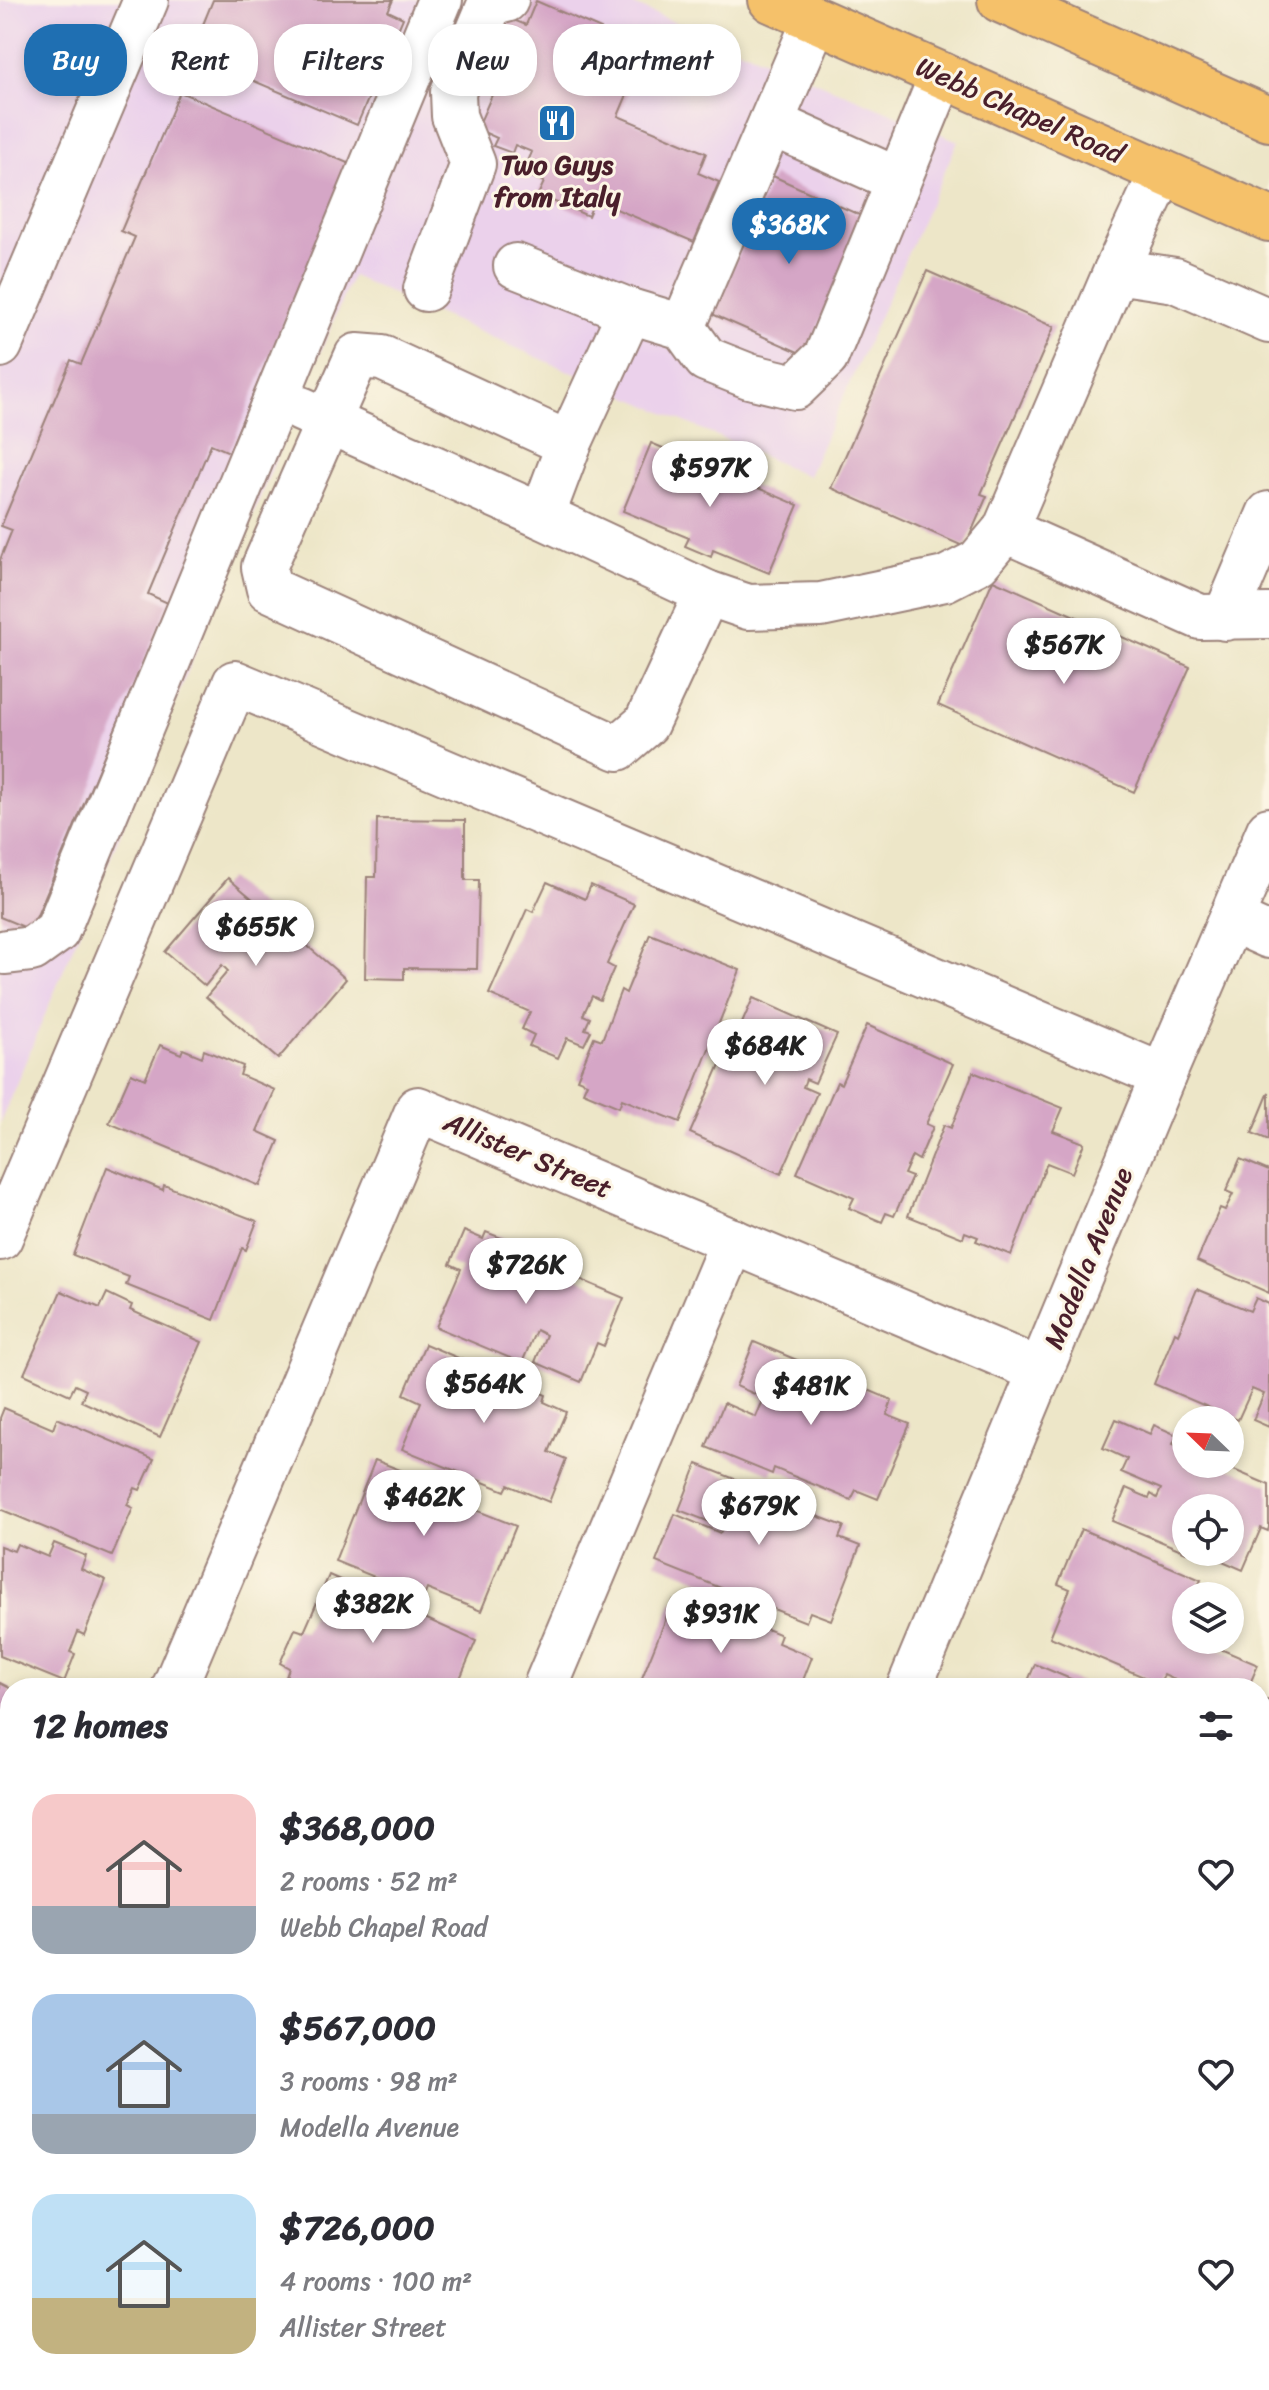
<!DOCTYPE html>
<meta charset="utf-8">
<style>
body{margin:0;font-family:Sriracha,sans-serif;background:#f7f7f7;color:#2b2b33;height:100vh;display:flex;flex-direction:column;font-size:30px;white-space:nowrap}
*{box-sizing:border-box;margin:0}
p{font-size:26px;color:#7c7c81}
.icon{flex:none;width:44px;height:44px;fill:none;stroke:currentColor;stroke-width:2;stroke-linecap:round;stroke-linejoin:round}
.map{position:relative;flex:1;overflow:hidden}
.sheet{position:absolute;left:0px;top:1678px;width:1270px;height:712px;display:flex;flex-direction:column;background:#fff;border-radius:32px 32px 0 0;box-shadow:0 4px 12px #0003}
.sheet>*{flex:none}
.hud{position:absolute;left:24px;top:24px;width:800px;height:72px;display:flex;gap:16px}
.needle{width:52px;rotate:293deg}
.controls{position:absolute;left:1172px;top:1406px;display:grid;gap:16px}
.controls a{display:grid;place-items:center;width:72px;height:72px;border-radius:50%;background:#fff;box-shadow:0 4px 12px #0003;font-size:40px}
.price{position:absolute;translate:-50% -68px;padding:0 18px;border-radius:28px;background:#fff;color:#222;font-size:26px;line-height:52px;filter:drop-shadow(0 2px 4px #0008)}
.price::after{content:'';position:absolute;left:50%;top:48px;width:24px;height:18px;margin-left:-12px;background:inherit;clip-path:polygon(0 0,100% 0,50% 100%)}
.price.current{background:#1f6fb2;color:#fff}
ul{padding:0;list-style:none}
li{display:flex;align-items:center;gap:24px;height:200px;padding:0 32px}
li span{display:grid;place-items:center;flex:none;width:224px;height:160px;border-radius:24px;color:#555}
li>.icon{margin-inline-start:auto}
span .icon{width:96px;height:96px;fill:#fffc;stroke-width:1}
li b{font-size:34px}
h2{display:flex;justify-content:space-between;align-items:center;height:96px;padding:0 32px;font-size:34px}
.chip{padding:0 28px;border-radius:32px;background:#fff;box-shadow:0 4px 12px #0003;font-size:28px;line-height:72px}
.chip.current{background:#1f6fb2;color:#fff}
.map>svg:first-child{display:block}
.built{fill:#ebd1eb}
.building{fill:#d5a6c6}
.lines{fill:none;stroke-linecap:round;stroke-linejoin:round}
.minor-casing{stroke:#9c827a;stroke-width:48}
.major-casing{stroke:#9c827a;stroke-width:48}
.minor{stroke:#fff;stroke-width:44}
.major{stroke:#f5c16b;stroke-width:44}
.labels{text-anchor:middle;dominant-baseline:central;stroke-width:6;stroke-linejoin:round;paint-order:stroke}
.street-label{font-size:28px;fill:#4a1f2b;stroke:#fcf5e5}
.poi-label{font-size:28px;font-weight:bold;fill:#4a1f2b;stroke:#fcf5e5}
</style>
<div class="map">
<svg width="1269" height="2390" viewBox="0 0 1269 2390">
<rect width="100%" height="100%" fill="#fcf5e5"/>
<filter id="ink" filterUnits="userSpaceOnUse"><feTurbulence type="fractalNoise" baseFrequency=".0125" numOctaves="2"/><feDisplacementMap in="SourceGraphic" scale="16" xChannelSelector="R" yChannelSelector="G"/><feConvolveMatrix kernelMatrix="1 2 1 2 8 2 1 2 1" color-interpolation-filters="sRGB"/></filter>
<filter id="wash" filterUnits="userSpaceOnUse"><feTurbulence type="fractalNoise" baseFrequency=".006" numOctaves="4" result="noise"/><feDisplacementMap in="SourceGraphic" scale="32" xChannelSelector="R" yChannelSelector="G"/><feGaussianBlur stdDeviation="1.8" result="paint"/><feColorMatrix in="noise" values="0 0 0 0 0 0 0 0 0 0 0 0 0 0 0 0 0 1.4 0 .05"/><feComposite in="paint" operator="in"/></filter>
<g filter="url(#wash)">
<rect width="100%" height="100%" fill="#ede6c8"/>
<path class="built" d="M0,0H622L958,141L808,476L352,276L0,1123Z"/>
<g id="blocks">
<g class="building">
<path d="M213,0H393L388,11L403,18L357,125L191,54Z"/>
<path d="M536,1L601,29L588,60L604,66L599,77L629,90L618,116L706,153L698,173L719,182L694,242L595,200L588,216L538,195L544,182L523,173L532,152L515,145L512,153L493,146L497,138L477,129L495,88L471,78L498,14L526,25Z"/>
<path d="M180,92L350,164L229,452L211,444L148,594L168,603L31,930L0,917V560L12,530L1,526L71,360L81,364L135,237L121,231Z"/>
<path d="M773,176L866,218L805,355L712,314Z"/>
<path d="M927,271L1054,327L981,494L987,496L965,547L831,488Z"/>
<path d="M651,443L798,505L769,573L713,550L711,557L685,546L689,538L623,511Z"/>
<path d="M993,580L1190,667L1134,792L938,705Z"/>
<path d="M377,819L465,820V880H479L477,969L404,968V979L365,978L367,877H376Z"/>
<path d="M228,878L346,979L278,1059L206,997L228,971L222,965L205,986L165,952Z"/>
<path d="M547,882L585,899L591,885L634,904L607,964L614,968L600,1000L592,996L583,1015L590,1018L585,1029L591,1031L584,1045L567,1038L558,1058L529,1046L534,1035L522,1029L530,1012L489,994L527,909L533,912Z"/>
<path d="M650,934L740,970L680,1122L622,1099L619,1107L583,1092L587,1083L577,1079L594,1037L602,1040L621,990L626,993Z"/>
<path d="M753,998L837,1035L815,1083L806,1079L803,1087L817,1093L781,1174L690,1133L725,1053L755,1066L759,1056L733,1044Z"/>
<path d="M867,1025L953,1064L926,1124L933,1127L919,1160L912,1156L904,1174L912,1177L894,1216L886,1213L882,1222L849,1208L854,1198L797,1173L837,1082L841,1084Z"/>
<path d="M160,1045L181,1054L183,1049L202,1057L204,1050L243,1066L240,1075L275,1090L257,1131L279,1141L260,1186L109,1123L131,1073L145,1079Z"/>
<path d="M973,1072L1063,1108L1053,1131L1084,1143L1072,1173L1047,1163L1011,1255L976,1241L978,1237L965,1232L963,1238L908,1216L944,1125L951,1128Z"/>
<path d="M1269,1092V1140L1252,1133Z"/>
<path d="M1240,1159L1269,1171V1293L1197,1261L1220,1208L1225,1210L1233,1194L1226,1191Z"/>
<path d="M107,1167L163,1190L164,1185L257,1221L246,1250L242,1248L214,1320L126,1285L129,1277L73,1255Z"/>
<path d="M464,1231L483,1239L486,1232L517,1244L514,1252L529,1257L532,1250L562,1263L558,1270L624,1298L604,1346L597,1343L581,1382L535,1362L546,1335L536,1330L522,1363L436,1327L461,1269L450,1264Z"/>
<path d="M1197,1289L1250,1311L1256,1298L1269,1304V1427L1253,1420L1264,1394L1252,1389L1238,1420L1154,1384L1175,1332L1178,1334Z"/>
<path d="M61,1291L100,1308L107,1293L132,1305L130,1310L202,1342L160,1437L81,1401L86,1390L75,1385L70,1395L24,1374Z"/>
<path d="M754,1342L892,1400L887,1415L910,1424L878,1499L856,1490L851,1500L774,1468L772,1474L706,1447L724,1403L756,1417L764,1398L736,1386Z"/>
<path d="M425,1344L546,1395L544,1402L566,1412L549,1452L566,1459L549,1502L508,1485L505,1491L402,1449L421,1402L404,1394Z"/>
<path d="M4,1408L53,1429L57,1418L154,1459L140,1490L135,1488L127,1505L133,1508L112,1556L0,1509V1418Z"/>
<path d="M1116,1419L1150,1434L1154,1425L1177,1435L1173,1444L1186,1449V1464H1220L1269,1485V1527L1268,1531L1261,1528L1243,1570L1202,1552H1230V1508H1186V1552L1112,1521L1126,1488L1149,1498L1151,1494L1157,1498L1161,1489L1121,1472L1127,1459L1103,1448Z"/>
<path d="M375,1460L467,1497L463,1505L516,1526L481,1611L427,1589L424,1597L335,1561Z"/>
<path d="M697,1464L815,1511L814,1515L844,1526L839,1538L860,1546L831,1620L810,1612L806,1622L656,1562L675,1514L720,1533L723,1527L679,1510Z"/>
<path d="M1081,1529L1201,1580L1198,1586L1221,1596H1186V1640H1210L1219,1644L1218,1648L1258,1665L1248,1688H1210L1200,1684L1198,1688H1193L1164,1675L1160,1684L1050,1637L1070,1589L1058,1584Z"/>
<path d="M54,1543L86,1556L81,1569L106,1580L84,1635L78,1632L70,1652L75,1654L64,1682L0,1656V1546L14,1551L17,1544L48,1557Z"/>
<path d="M329,1575L476,1641L456,1688H334L328,1686L327,1688H312L286,1677L289,1668L280,1663L295,1629L304,1632Z"/>
<path d="M673,1601L739,1627L742,1619L781,1635L778,1643L812,1657L800,1688H652L640,1683Z"/>
<path d="M1035,1664L1092,1688H1025Z"/>
<path d="M0,1683L10,1688V1794L7,1800L0,1797Z"/>
<path d="M1269,1945V2018L1260,2015V1964Z"/>
<path d="M1269,2077V2169L1260,2165V2095Z"/>
<path d="M1260,2200L1269,2204V2291L1260,2312Z"/>
<path d="M10,2372V2380H178L173,2390H29L6,2380Z"/>
<path d="M340,2380H502L501,2383L510,2388L509,2390H364Z"/>
<path d="M749,2380H893L890,2387L897,2390H762L748,2384Z"/>
<path d="M1077,2380H1232L1227,2390H1102Z"/>
</g>
</g>
</g>
<g filter="url(#ink)">
<use href="#blocks" fill-opacity="0" stroke="#9c827a" stroke-width="2"/>
<g class="lines">
<defs>
<g id="minor">
<path d="M771,123L898,180"/>
<path d="M1162,172L1116,271L1175,280L1269,321"/>
<path d="M516,266L630,311L683,327L706,359L749,376L795,387L826,357L942,75"/>
<path d="M426,289L473,164L454,116L453,92L490,4L506,0"/>
<path d="M630,311L569,444L542,516L707,593L748,607L821,605L945,579L978,562L1005,530L1116,271"/>
<path d="M683,327L815,20"/>
<path d="M0,345L146,0"/>
<path d="M301,409L542,516"/>
<path d="M569,444L382,358L357,356L264,567L269,589L618,748L646,724L707,593"/>
<path d="M1005,530L1200,617L1269,616"/>
<path d="M1225,618L1269,514"/>
<path d="M1231,919L1269,936"/>
<path d="M6,952L32,949L57,931L440,0"/>
<path d="M0,1238L235,683L1163,1076"/>
<path d="M174,1688L418,1109L1041,1371"/>
<path d="M545,1688L733,1241"/>
<path d="M909,1688L1163,1076L1269,830"/>
<path d="M1260,1744L1269,1723"/>
<path d="M0,1968L10,1973"/>
<path d="M0,2101L10,2077"/>
<path d="M250,2390L254,2380"/>
<path d="M617,2390L621,2380"/>
<path d="M992,2390L997,2380"/>
</g>
<g id="major">
<path d="M771,0L1269,219"/>
<path d="M1000,0L1269,119"/>
</g>
</defs>
<use href="#minor" class="minor-casing"/>
<use href="#major" class="major-casing"/>
<use href="#minor" class="minor"/>
<use href="#major" class="major"/>
</g>
</g>
<defs>
<symbol id="restaurant-square" viewBox="-11 -11 22 22"><rect x="-9" y="-9" width="18" height="18" rx="4" fill="#1f6fb2" stroke="#fcf5e5"/><path d="M-5-6h1v4h1v-4h1v4h1v-4h1v5L-1.5 .5V6h-2V.5L-5-1ZM5-6V6H3V1.5H1.5Q1.5-4 5-6Z" fill="#fff"/></symbol>
</defs>
<g fill-rule="evenodd">
<use href="#restaurant-square" x="535" y="101" width="44" height="44"/>
</g>
<g class="labels">
<g class="street-label">
<text transform="translate(1020 110) rotate(24)">Webb Chapel Road</text>
<text transform="translate(528 1155) rotate(23)">Allister Street</text>
<text transform="translate(1088 1258) rotate(-68)">Modella Avenue</text>
</g>
<g class="poi-label">
<text x="557" y="164">Two Guys<tspan x="557" dy="32">from Italy</tspan></text>
</g>
</g>
</svg>
<div class="controls">
<a><svg class="needle" viewBox="-14 -14 28 28"><path d="M0-13l5 13h-10z" fill="#e53935"/><path d="M0 13l5-13h-10z" fill="#7c7c81"/></svg></a>
<a><svg class="icon" aria-label="locate" viewBox="0 0 24 24"><circle cx="12" cy="12" r="6"/><path d="M12 2v4M12 18v4M2 12h4M18 12h4"/></svg></a>
<a><svg class="icon" aria-label="layers" viewBox="0 0 24 24"><path d="M12 4l9 5-9 5-9-5zM3 14l9 5 9-5"/></svg></a>
</div>
<b class="price current" style="left:789px;top:266px">$368K</b>
<b class="price" style="left:710px;top:509px">$597K</b>
<b class="price" style="left:1064px;top:686px">$567K</b>
<b class="price" style="left:256px;top:968px">$655K</b>
<b class="price" style="left:765px;top:1087px">$684K</b>
<b class="price" style="left:526px;top:1306px">$726K</b>
<b class="price" style="left:484px;top:1425px">$564K</b>
<b class="price" style="left:811px;top:1427px">$481K</b>
<b class="price" style="left:424px;top:1538px">$462K</b>
<b class="price" style="left:759px;top:1547px">$679K</b>
<b class="price" style="left:373px;top:1645px">$382K</b>
<b class="price" style="left:721px;top:1655px">$931K</b>
<div class="hud">
<a class="chip current">Buy</a>
<a class="chip">Rent</a>
<a class="chip">Filters</a>
<a class="chip">New</a>
<a class="chip">Apartment</a>
</div>
<section class="sheet">
<h2>12 homes<svg class="icon" aria-label="filters" viewBox="0 0 24 24"><path d="M4 7h16M4 17h16"/><circle cx="9" cy="7" r="2"/><circle cx="15" cy="17" r="2"/></svg></h2>
<ul>
<li><span style="background:linear-gradient(#f6c9c9 70%,#9aa5b1 0)"><svg class="icon" aria-label="home" viewBox="0 0 24 24"><path d="M3 11l9-7 9 7M6 9v11h12V9"/></svg></span><div><b>$368,000</b><p>2 rooms · 52 m²</p><p>Webb Chapel Road</p></div><svg class="icon" aria-label="heart" viewBox="0 0 24 24"><path d="M12 20l-8-8c-3-5 5-10 8-4 3-6 11-1 8 4z"/></svg></li>
<li><span style="background:linear-gradient(#a9c7e8 75%,#9aa5b1 0)"><svg class="icon" aria-label="home" viewBox="0 0 24 24"><path d="M3 11l9-7 9 7M6 9v11h12V9"/></svg></span><div><b>$567,000</b><p>3 rooms · 98 m²</p><p>Modella Avenue</p></div><svg class="icon" aria-label="heart" viewBox="0 0 24 24"><path d="M12 20l-8-8c-3-5 5-10 8-4 3-6 11-1 8 4z"/></svg></li>
<li><span style="background:linear-gradient(#bfe0f5 65%,#c2b280 0)"><svg class="icon" aria-label="home" viewBox="0 0 24 24"><path d="M3 11l9-7 9 7M6 9v11h12V9"/></svg></span><div><b>$726,000</b><p>4 rooms · 100 m²</p><p>Allister Street</p></div><svg class="icon" aria-label="heart" viewBox="0 0 24 24"><path d="M12 20l-8-8c-3-5 5-10 8-4 3-6 11-1 8 4z"/></svg></li>
</ul>
</section>
</div>
